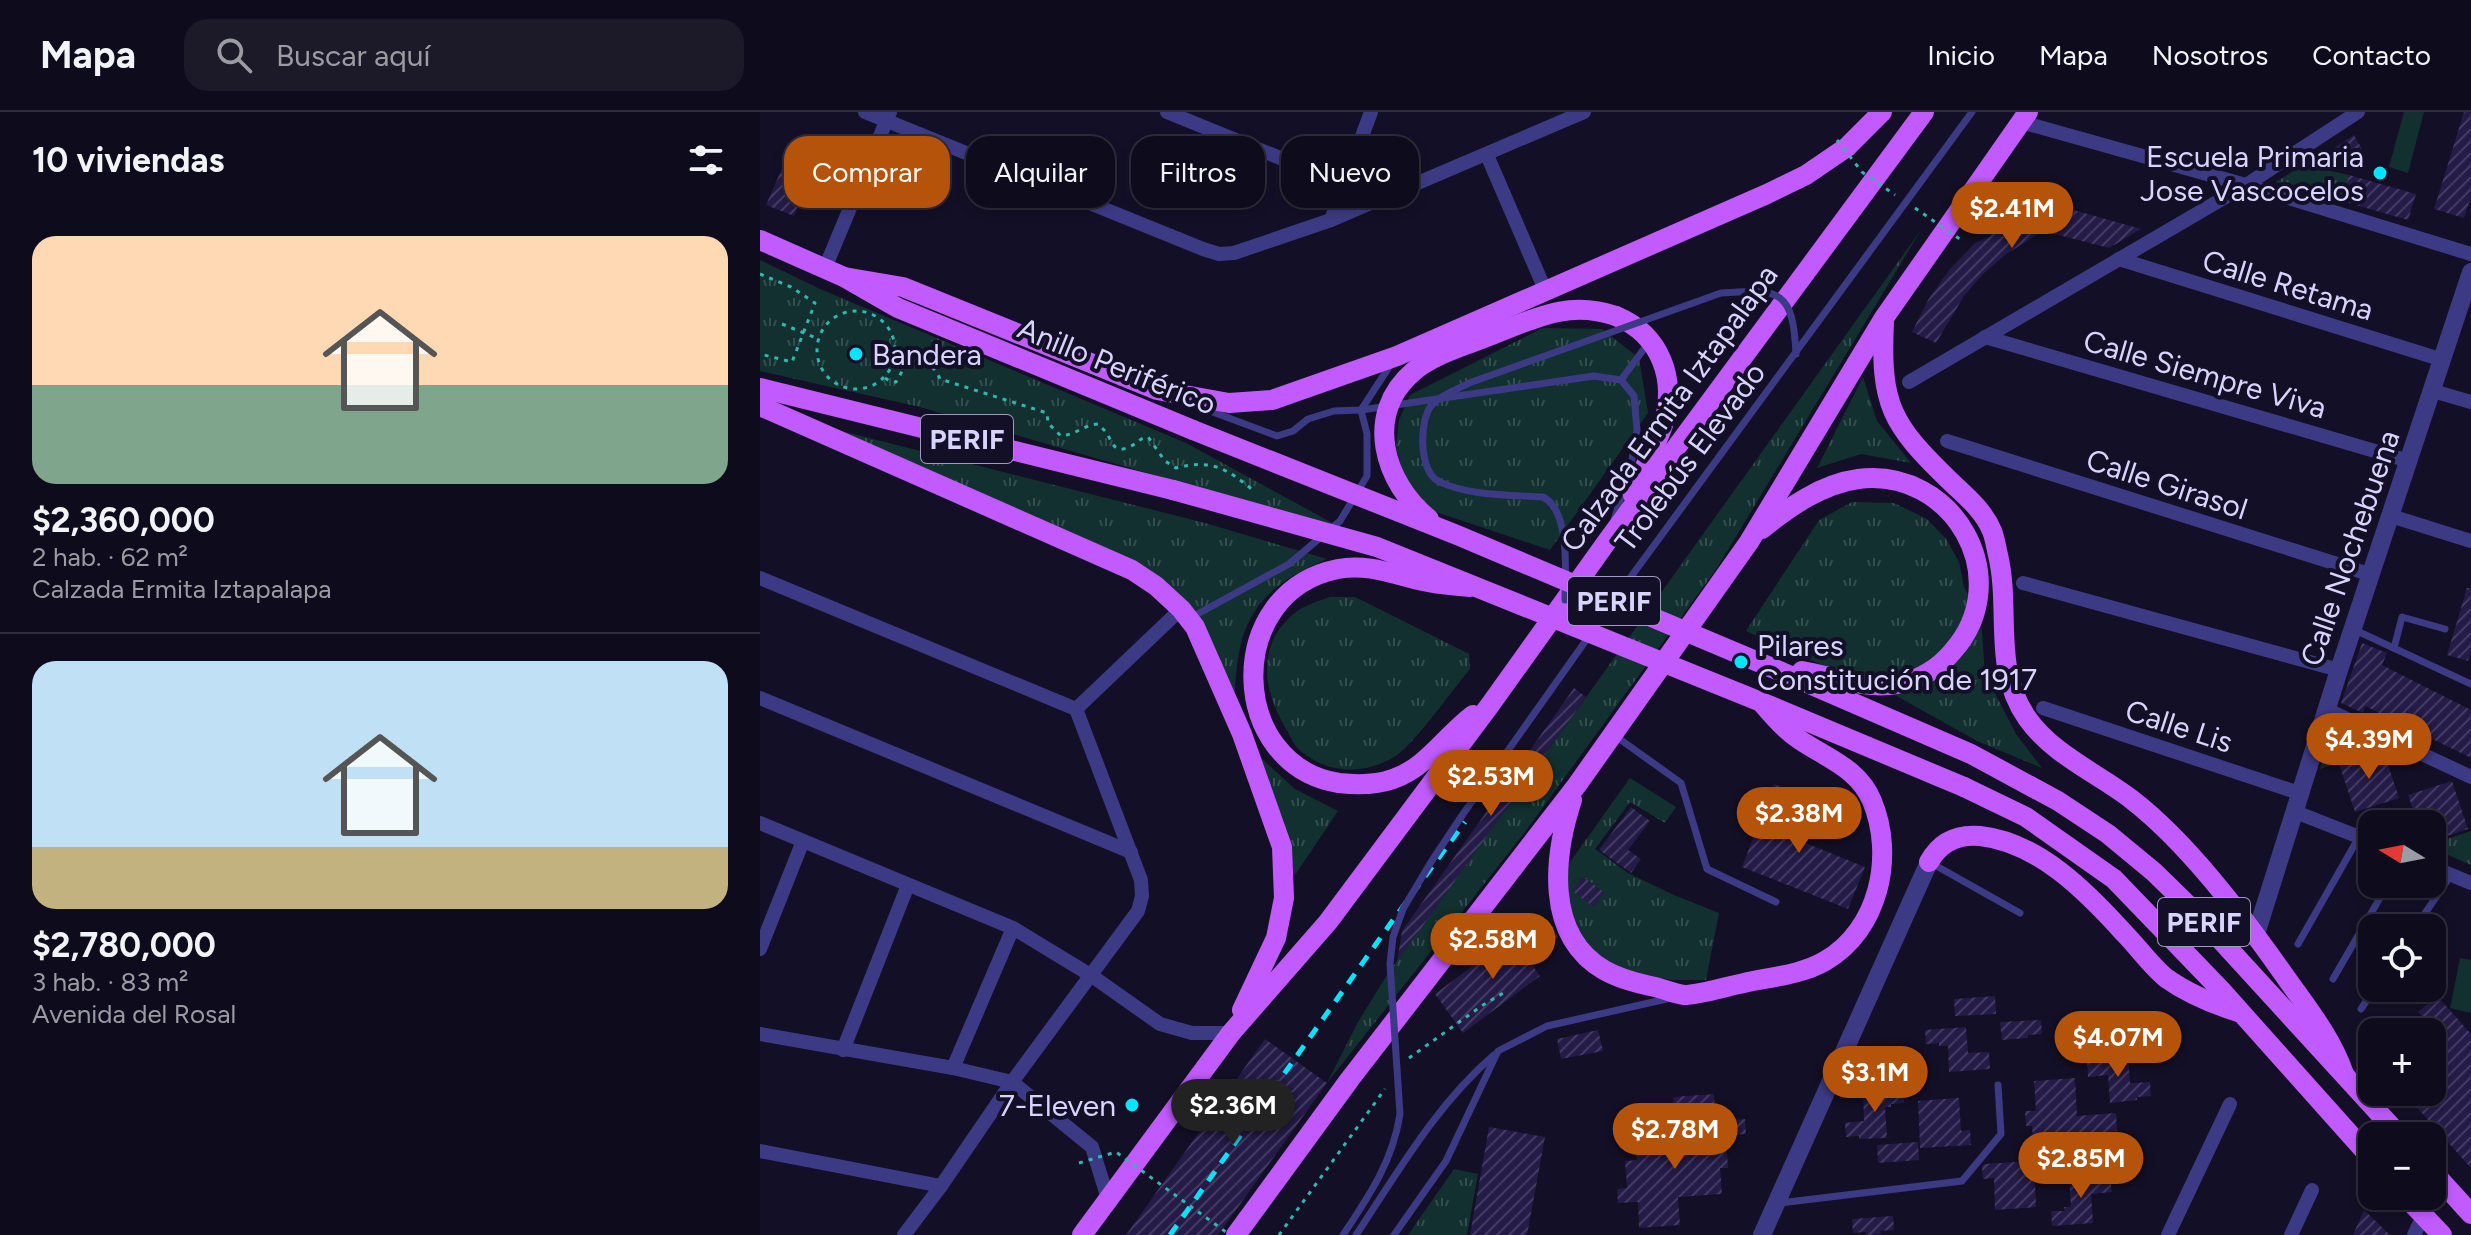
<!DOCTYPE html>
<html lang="es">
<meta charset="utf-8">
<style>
body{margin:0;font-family:Figtree,sans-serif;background:#1c1929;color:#f1f3f6;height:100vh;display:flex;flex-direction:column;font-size:30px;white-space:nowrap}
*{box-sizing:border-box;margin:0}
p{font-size:26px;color:#9b9ba3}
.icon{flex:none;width:44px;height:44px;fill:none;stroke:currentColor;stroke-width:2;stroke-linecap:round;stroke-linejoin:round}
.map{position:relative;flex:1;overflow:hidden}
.details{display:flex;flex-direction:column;background:#0e0b1c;width:760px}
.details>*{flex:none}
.guide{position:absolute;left:24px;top:24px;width:760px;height:72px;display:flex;gap:16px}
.needle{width:52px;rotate:280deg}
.controls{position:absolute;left:1598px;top:698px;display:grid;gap:16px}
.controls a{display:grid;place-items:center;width:88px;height:88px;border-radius:16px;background:#0e0b1c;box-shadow:0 4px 12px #0003,0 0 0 2px #2e2b3b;font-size:40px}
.price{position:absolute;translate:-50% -68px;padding:0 18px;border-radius:28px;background:#b45309;color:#fff;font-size:26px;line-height:52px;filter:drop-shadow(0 2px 4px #0008)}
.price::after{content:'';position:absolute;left:50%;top:48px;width:24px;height:18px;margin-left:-12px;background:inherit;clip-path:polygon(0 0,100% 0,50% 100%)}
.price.current{background:#222;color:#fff}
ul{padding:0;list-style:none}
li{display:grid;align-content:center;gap:16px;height:424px;padding:0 32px}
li+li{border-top:2px solid #2e2b3b}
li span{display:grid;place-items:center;height:248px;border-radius:24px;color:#555}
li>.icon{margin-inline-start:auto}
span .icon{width:144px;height:144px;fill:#fffc;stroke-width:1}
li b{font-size:34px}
h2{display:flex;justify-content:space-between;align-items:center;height:96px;padding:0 32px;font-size:34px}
.chip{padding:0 28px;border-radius:24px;background:#0e0b1c;box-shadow:0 4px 12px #0003,0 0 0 2px #2e2b3b;font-size:28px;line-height:72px}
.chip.current{background:#b45309;color:#fff}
header{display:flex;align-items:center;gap:48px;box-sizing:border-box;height:112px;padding:0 40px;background:#0e0b1c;border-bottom:2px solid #2e2b3b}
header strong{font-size:38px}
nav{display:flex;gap:44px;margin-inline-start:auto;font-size:28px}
.search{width:560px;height:72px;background:#1c1929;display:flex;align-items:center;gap:20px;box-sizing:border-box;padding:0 28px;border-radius:24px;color:#9b9ba3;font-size:30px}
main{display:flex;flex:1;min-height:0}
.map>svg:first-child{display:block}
.grass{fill:url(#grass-tufts)}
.pitch{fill:#12302f}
.building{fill:url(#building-hatch)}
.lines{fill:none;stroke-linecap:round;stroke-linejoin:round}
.path{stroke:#2fb8b0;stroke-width:3;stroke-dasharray:4 6;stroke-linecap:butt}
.service{stroke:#3d3a85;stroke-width:7}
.minor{stroke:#3d3a85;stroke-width:14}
.tertiary{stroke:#3d3a85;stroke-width:18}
.primary{stroke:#c25bff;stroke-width:20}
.rail{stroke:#00e5ff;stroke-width:5;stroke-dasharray:12 10;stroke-linecap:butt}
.path-bridge{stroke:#2fb8b0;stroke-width:3;stroke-dasharray:4 6;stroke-linecap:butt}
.service-bridge{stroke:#3d3a85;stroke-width:7}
.primary-bridge{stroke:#c25bff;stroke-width:20}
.poi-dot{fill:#00e5ff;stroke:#130f26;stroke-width:3}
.labels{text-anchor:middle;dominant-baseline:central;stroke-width:8;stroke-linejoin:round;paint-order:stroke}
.shield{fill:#130f26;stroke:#9e99be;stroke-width:2}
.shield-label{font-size:28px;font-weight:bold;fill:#d9d4ff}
.poi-label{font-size:30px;fill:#d9d4ff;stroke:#130f26;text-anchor:end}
.street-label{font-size:30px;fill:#d9d4ff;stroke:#130f26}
</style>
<header>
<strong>Mapa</strong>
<div class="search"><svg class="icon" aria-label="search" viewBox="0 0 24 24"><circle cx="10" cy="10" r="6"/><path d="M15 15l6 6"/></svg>Buscar aquí</div>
<nav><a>Inicio</a><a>Mapa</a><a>Nosotros</a><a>Contacto</a></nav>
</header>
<main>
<section class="details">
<h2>10 viviendas<svg class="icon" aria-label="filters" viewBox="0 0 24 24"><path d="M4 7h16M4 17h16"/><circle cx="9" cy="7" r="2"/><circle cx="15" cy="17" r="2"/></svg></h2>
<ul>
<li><span style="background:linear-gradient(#ffd9b3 60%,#7fa58c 0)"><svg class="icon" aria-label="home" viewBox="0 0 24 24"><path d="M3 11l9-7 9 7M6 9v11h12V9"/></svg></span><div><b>$2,360,000</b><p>2 hab. · 62 m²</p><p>Calzada Ermita Iztapalapa</p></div></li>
<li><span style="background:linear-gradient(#bfe0f5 75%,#c2b280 0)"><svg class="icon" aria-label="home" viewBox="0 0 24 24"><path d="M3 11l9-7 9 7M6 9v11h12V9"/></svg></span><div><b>$2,780,000</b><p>3 hab. · 83 m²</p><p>Avenida del Rosal</p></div></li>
</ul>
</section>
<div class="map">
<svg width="1711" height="1123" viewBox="0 0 1711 1123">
<defs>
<pattern id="grass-tufts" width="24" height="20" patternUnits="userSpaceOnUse" patternTransform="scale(2)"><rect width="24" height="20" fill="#12302f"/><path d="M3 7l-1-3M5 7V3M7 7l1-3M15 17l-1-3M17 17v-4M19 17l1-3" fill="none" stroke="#344d4e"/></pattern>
<pattern id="building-hatch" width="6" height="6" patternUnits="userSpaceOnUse" patternTransform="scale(2)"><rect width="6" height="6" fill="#241b47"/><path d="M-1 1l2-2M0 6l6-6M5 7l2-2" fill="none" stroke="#433b63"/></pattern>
</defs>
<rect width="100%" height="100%" fill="#130f26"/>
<g class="grass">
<path d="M1543,53L1589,63L1582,89L1516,70Z"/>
<path d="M1161,118L957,456L765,720L567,971L598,910L627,863Z"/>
<path d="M0,148L60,177L426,331L587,419L160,295L0,259Z"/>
<path d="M783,216L842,217L879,246L888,301L790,438L676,400L656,383L642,360L636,334L639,308L650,283Z"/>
<path d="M1103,265L1117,309L1151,351L1101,342L1057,356Z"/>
<path d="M54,312L445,411L567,447C498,476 477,508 475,582L383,458Z"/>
<path d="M1092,390L1134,391L1167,407L1186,427L1199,450L1204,475L1221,508L1225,562L1256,622L1282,656L1217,629L1110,569L1091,566L986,519L1059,408Z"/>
<path d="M570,485H595L709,542L710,557C692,578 654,633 634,645C604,663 569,662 542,640C534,635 530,623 525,615C505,581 496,539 528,507C539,495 555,490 570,485Z"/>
<path d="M1574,611L1622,635L1560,657Z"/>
<path d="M500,645L535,677L578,699L535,763Z"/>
<path d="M870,666L916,695L905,711L870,690L835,737L868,761L914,783L959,801L946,868H913L874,862L841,849L815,821L803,760Z"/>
<path d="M1711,719V753L1672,736V732Z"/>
<path d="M694,1057L718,1062L707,1123H648Z"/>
</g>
<g class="pitch">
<path d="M1644,0H1664L1648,61L1629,55Z"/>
<path d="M1700,846L1711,848V901L1690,896Z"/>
</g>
<g class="building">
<path d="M1704,0H1711V85L1704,106L1674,97Z"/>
<path d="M1594,23L1604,41L1585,52L1575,35Z"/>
<path d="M33,31L59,40L34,104L6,93Z"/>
<path d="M1589,63L1656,82L1648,108L1582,89Z"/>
<path d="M1243,78L1381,117L1349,136L1283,119L1245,143L1223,162L1204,184L1176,231L1152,220L1168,188L1190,157L1215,131L1231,124Z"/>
<path d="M1707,476H1711V539L1708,549L1687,543Z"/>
<path d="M1602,531L1627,541L1622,553L1711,598V646L1605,594L1603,601L1581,591Z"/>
<path d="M814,576L826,585L637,850L642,819Z"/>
<path d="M1623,637L1639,686L1595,700L1579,652Z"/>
<path d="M1692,669L1708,717L1672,729V712H1658L1648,683Z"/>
<path d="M1014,672L1044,684L1028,724L1105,755L1088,797L982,755Z"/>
<path d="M871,695L890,709L868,738L881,747L871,761L839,738Z"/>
<path d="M822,764L844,780L834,795L812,779Z"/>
<path d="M793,814L798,826L769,849L780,864L703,921L675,882L751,825L761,838Z"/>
<path d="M1235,884L1236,902L1195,904L1194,887Z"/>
<path d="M1677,884L1711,922V1056L1643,980H1672V920H1648L1664,907L1658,900Z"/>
<path d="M1281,908L1282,922L1268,923V926L1242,928L1240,910Z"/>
<path d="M1206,915L1208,941L1229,940L1230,957L1189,960L1188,934H1179V931L1166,932L1165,918Z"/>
<path d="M838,918L843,939L801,947L797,927Z"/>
<path d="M505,927L567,971L458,1123H366Z"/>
<path d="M1368,944L1370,971L1390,970L1391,984L1377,985V988L1350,991L1348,963L1328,965L1327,947Z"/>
<path d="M1315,966L1317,1004L1356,1001L1357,1019L1314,1022L1316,1054L1275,1057L1272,1014H1266L1265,999H1276L1274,969Z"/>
<path d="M1144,976V991L1131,992V995H1125L1127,1026L1099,1027V1024L1086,1025L1085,1011L1104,1009L1103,979Z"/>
<path d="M954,982L955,1000L914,1003L913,985Z"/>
<path d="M1199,986L1201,1019L1210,1018L1211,1033L1160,1036L1158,989Z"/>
<path d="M985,1007L986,1022L972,1023V1026L966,1027L968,1056H960L962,1082L918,1085L920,1113L879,1116L878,1090L858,1091L857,1077L867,1076L865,1049L877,1048L875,1018L916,1015L918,1041L946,1040L944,1010Z"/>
<path d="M729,1015L785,1025L767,1123H710Z"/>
<path d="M1158,1030L1159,1048L1118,1051L1117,1033Z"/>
<path d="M1274,1049L1276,1095L1235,1098L1234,1066L1223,1067L1222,1055L1224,1052Z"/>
<path d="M1338,1063V1066H1350L1352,1080L1331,1082L1333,1111L1292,1114L1291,1099H1305L1304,1095H1311L1309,1065Z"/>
<path d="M1604,1098L1630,1123H1593Z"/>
<path d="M1133,1104L1134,1118L1120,1119L1121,1122L1112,1123H1106V1120L1093,1121L1092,1107Z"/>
</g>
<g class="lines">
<g class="path">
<path d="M0,162L31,175L55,191L32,250L0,242"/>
<circle cx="96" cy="238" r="39"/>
<path d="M22,212L59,227"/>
<path d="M125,266L131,270H136C140,264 142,257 148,253C162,242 175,255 180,267L287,301L288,311L301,324C315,323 324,313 338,312C339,313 346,320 347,321C352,331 355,343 371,334C378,331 379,326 388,325L405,349L416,356C452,347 466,356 494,379"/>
<path d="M649,946L723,893L745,880"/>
<path d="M519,1123L625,977"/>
</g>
<g class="service">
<path d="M434,293L517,324L533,319L548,307L574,299L601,298L834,264L861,268"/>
<path d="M854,408L871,353L877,318L874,284L861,268L889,230"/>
<path d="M432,505L529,452L580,409L607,364V322L601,298L631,252"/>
<path d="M1595,518L1711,572"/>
<path d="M1634,536L1642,505L1685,517"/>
<path d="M854,623L921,671L947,757L1016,790"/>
<path d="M1171,751L1260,801"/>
<path d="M1655,816L1691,763"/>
<path d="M1538,832L1599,725"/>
<path d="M1573,867L1628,772"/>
<path d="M1601,897L1615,876"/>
<path d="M1020,1091L1202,1069L1241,1022L1238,973"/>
<path d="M596,1123C638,1060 676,993 734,943"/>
<path d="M634,1123L686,1049L738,939L787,914L911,886"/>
</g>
<g class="minor">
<path d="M105,0L443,137L459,142L474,141L571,108L824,0"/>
<path d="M407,0L584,72"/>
<path d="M1261,10L1486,73L1711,142"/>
<path d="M727,43L786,180"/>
<path d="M571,108L611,0"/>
<path d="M1359,147L1683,248"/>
<path d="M65,156L130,0"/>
<path d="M1225,225L1649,349"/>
<path d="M1149,270L1486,73L1598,0"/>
<path d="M1673,279L1711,290"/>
<path d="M1187,329L1612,463"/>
<path d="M1631,404L1711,429"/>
<path d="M0,466L316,597"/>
<path d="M1263,471L1579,558"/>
<path d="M0,586L371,740"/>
<path d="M1283,596L1539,681"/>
<path d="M316,597L421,497"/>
<path d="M1566,597L1711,665"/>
<path d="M1533,699L1612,730"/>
<path d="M0,711L253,816L332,864L400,912L432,921H471"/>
<path d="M1672,755L1711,771"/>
<path d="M0,837L43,729"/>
<path d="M0,922L193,956L252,970L332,1035L348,1087"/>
<path d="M83,938L148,773"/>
<path d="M193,956L253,816"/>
<path d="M0,1039L181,1074"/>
<path d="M144,1123L181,1074L252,970L378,799L382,784L381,768L316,597"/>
<path d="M1408,1123L1470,992"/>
<path d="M1531,1123L1552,1078"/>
<path d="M1654,1123L1663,1104"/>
</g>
<g class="tertiary">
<path d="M1496,822L1579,558L1711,160"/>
<path d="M1002,1123L1169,750"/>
</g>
<g class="primary">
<path d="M0,128L84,165L138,196L433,318"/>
<path d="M84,165L143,175L397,278L469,291L512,288L637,244L1007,82L1046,63L1087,35L1122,0"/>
<path d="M856,204C901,223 917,267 903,313C895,337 881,359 873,383"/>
<path d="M1124,210C1120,293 1131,312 1190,369C1205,383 1224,399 1232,419C1235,426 1236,435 1238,443C1251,498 1232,556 1267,606C1292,642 1337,661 1371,687C1427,730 1481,802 1522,860C1545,893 1571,924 1584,962"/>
<path d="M0,276L413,378"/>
<path d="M0,294L372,458L396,474L421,497L435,515L482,622L522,735L524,786L516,826L482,898"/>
<path d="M1002,417C1029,395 1062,372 1098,367C1193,355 1257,466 1193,539C1179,556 1159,568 1137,572C1105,578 1072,564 1042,559"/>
<path d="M710,475C696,474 682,473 668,470C637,464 610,451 578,457C462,480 468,654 579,671C596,673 616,673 633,667C666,656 686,623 713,603"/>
<path d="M1010,555L1211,642L1298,689L1348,722L1394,760L1436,801L1640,1024"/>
<path d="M1204,675L1266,705L1354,767L1461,878L1612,1047"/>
<path d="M812,688C794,743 784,823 844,858C860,867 877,871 895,875C904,877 915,882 924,883C939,883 968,874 984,871C1010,865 1041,863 1065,849C1119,818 1135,744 1112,689C1098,656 1068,647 1040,628C1025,618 1013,604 1001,590"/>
<path d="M1169,750C1180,730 1197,722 1220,724C1278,730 1327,780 1364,821C1378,835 1391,854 1406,866C1427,881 1453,892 1478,900"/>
<path d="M1672,1059L1711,1102"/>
<path d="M1645,1084L1682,1123"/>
<path d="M322,1123L471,921L568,810L730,593L848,428L1164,0"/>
<path d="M476,1123L590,967L817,673L989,430L1124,206L1268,0"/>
</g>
<path class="rail" d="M410,1123L633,808L705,710"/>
<g class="path-bridge">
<path d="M1077,28L1102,60L1135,83"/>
<path d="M1155,96L1201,128"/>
<path d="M319,1051L356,1040L470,1123"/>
</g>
<g class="service-bridge">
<path d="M805,488C805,462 811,399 783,385C751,383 707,384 678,369C659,359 659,309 671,294C679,284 698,277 709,271L961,181C1021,176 1033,179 1036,242"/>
<path d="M583,1123C609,1084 633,1049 640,1002L630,852L633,825L643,797L671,750L703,702L873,462L1212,0"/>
</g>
<g class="primary-bridge">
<path d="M433,318L697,423L1010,555"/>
<path d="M413,378L617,435L1001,590L1204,675"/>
<path d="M669,407C624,371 603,302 654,259C676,241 707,233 732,223C776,206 808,188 856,204"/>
</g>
</g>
<g class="poi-dot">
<circle cx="1620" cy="61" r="8"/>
<circle cx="96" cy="242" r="8"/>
<circle cx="981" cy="550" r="8"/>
<circle cx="372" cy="993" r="8"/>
</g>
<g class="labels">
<g class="shield">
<rect x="161" y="303" width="92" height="48" rx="6"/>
<rect x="808" y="465" width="92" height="48" rx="6"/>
<rect x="1398" y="786" width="92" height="48" rx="6"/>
</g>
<g class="shield-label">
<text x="207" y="327">PERIF</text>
<text x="854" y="489">PERIF</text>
<text x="1444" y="810">PERIF</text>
</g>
<g class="poi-label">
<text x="1604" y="44">Escuela Primaria<tspan x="1604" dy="34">Jose Vascocelos</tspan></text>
<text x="112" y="242" text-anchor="start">Bandera</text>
<text x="997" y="533" text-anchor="start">Pilares<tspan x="997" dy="34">Constitución de 1917</tspan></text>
<text x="356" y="993">7-Eleven</text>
</g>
<g class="street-label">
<text transform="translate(1528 173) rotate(17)">Calle Retama</text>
<text transform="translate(357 254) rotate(22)">Anillo Periférico</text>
<text transform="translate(1445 262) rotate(16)">Calle Siempre Viva</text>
<text transform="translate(909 296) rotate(-54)">Calzada Ermita Iztapalapa</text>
<text transform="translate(930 345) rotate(-53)">Trolebús Elevado</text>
<text transform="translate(1407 372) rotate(18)">Calle Girasol</text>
<text transform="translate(1590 436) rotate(-71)">Calle Nochebuena</text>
<text transform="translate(1419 614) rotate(18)">Calle Lis</text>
</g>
</g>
</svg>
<div class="controls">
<a><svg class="needle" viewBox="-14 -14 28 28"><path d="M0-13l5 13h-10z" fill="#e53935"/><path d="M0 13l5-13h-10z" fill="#9b9ba3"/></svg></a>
<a><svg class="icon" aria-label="locate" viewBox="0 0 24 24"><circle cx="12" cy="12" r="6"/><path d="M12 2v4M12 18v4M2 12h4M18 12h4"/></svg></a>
<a>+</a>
<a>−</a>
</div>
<b class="price" style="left:1252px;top:138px">$2.41M</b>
<b class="price" style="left:1609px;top:669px">$4.39M</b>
<b class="price" style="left:731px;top:706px">$2.53M</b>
<b class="price" style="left:1039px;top:743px">$2.38M</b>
<b class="price" style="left:733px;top:869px">$2.58M</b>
<b class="price" style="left:1358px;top:967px">$4.07M</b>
<b class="price" style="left:1115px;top:1002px">$3.1M</b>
<b class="price current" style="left:473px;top:1035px">$2.36M</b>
<b class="price" style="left:915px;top:1059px">$2.78M</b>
<b class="price" style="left:1321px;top:1088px">$2.85M</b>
<div class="guide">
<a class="chip current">Comprar</a>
<a class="chip">Alquilar</a>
<a class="chip">Filtros</a>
<a class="chip">Nuevo</a>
</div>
</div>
</main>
